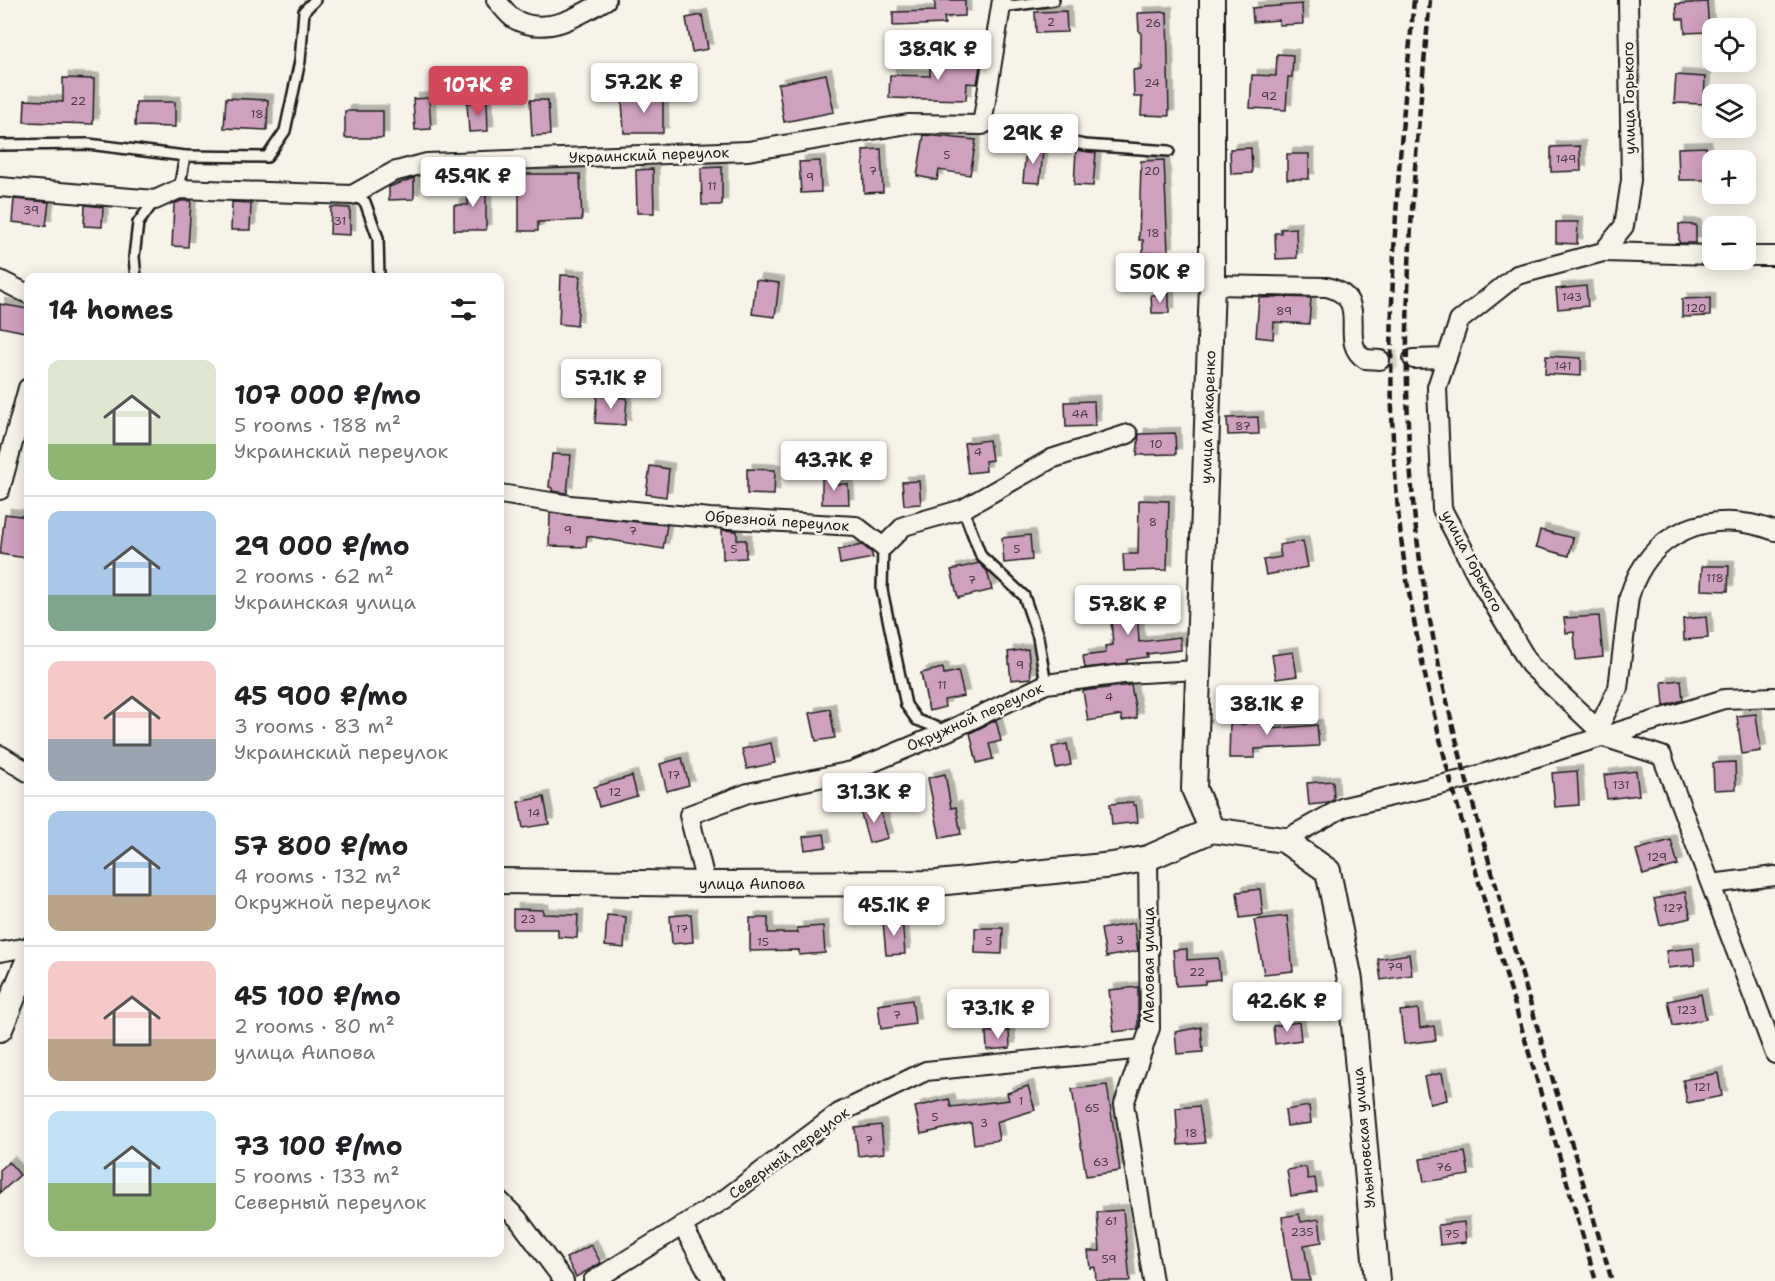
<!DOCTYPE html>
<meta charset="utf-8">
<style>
body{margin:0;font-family:"Shantell Sans",sans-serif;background:#f6f6f6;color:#202124;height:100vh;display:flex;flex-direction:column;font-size:22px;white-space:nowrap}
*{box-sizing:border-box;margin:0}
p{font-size:20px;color:#757577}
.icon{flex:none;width:33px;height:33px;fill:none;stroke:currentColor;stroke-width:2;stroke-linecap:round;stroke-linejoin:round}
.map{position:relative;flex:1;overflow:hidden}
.drawer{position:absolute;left:24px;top:273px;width:480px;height:984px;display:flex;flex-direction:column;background:#fff;border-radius:12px;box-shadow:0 3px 15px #0003}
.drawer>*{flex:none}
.fabs{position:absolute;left:1702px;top:18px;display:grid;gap:12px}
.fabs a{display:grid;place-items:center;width:54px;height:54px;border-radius:12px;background:#fff;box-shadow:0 3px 15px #0003;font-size:30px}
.price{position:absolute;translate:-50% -51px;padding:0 14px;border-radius:6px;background:#fff;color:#222;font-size:20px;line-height:39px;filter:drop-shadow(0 2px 3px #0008)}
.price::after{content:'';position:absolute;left:50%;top:36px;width:18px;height:14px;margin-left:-9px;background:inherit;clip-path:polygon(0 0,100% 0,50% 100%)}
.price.selected{background:#d1495b;color:#fff}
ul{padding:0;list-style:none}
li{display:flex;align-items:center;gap:18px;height:150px;padding:0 24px}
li+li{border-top:2px solid #e0e0e0}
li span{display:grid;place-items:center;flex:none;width:168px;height:120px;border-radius:12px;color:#555}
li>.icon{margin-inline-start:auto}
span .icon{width:72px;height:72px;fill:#fffc;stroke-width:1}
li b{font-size:26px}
h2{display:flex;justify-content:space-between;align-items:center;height:72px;padding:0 24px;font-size:26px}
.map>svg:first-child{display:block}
.building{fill:#d0a0bf;stroke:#1c1c1c;stroke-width:1.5;filter:url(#shadow)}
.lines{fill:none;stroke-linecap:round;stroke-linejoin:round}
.street-tunnel{stroke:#d6d3c9;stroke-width:18;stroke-dasharray:18 9;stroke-linecap:butt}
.lane-casing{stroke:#1c1c1c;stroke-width:14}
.street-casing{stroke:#1c1c1c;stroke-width:22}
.secondary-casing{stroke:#1c1c1c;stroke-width:28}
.lane{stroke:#f7f3e8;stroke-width:9}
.street{stroke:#f7f3e8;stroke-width:18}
.secondary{stroke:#f7f3e8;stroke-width:24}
.rail{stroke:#1c1c1c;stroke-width:4.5;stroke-dasharray:9 4.5;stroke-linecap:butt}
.labels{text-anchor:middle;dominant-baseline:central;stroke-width:5;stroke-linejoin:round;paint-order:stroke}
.number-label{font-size:12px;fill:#493d45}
.street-label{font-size:15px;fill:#1c1c1c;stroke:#f7f3e8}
</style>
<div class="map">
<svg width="1775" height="1281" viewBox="0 0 1775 1281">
<defs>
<filter id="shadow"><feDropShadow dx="5.5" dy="-5.5" stdDeviation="0" flood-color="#0004"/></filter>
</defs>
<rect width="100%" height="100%" fill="#f7f3e8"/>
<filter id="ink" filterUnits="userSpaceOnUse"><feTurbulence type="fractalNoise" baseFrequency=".0167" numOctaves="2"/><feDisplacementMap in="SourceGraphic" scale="12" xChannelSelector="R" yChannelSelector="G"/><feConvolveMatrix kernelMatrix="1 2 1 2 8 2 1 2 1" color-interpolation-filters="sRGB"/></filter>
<g filter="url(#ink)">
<g class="building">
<path d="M935,0H965V16L944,17L945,24L893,26V12L935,11Z"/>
<path d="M1707,2L1709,32L1685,33L1684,19H1677L1676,4Z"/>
<path d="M1302,4L1303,24L1279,25V20L1253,22L1252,8Z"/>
<path d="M1066,11L1067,32L1036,33L1035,12Z"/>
<path d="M1167,12L1169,116L1141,115L1142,97H1134L1133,70L1141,69V32H1139L1138,13Z"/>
<path d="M702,15L708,49L692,52L686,18Z"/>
<path d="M1277,54L1293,55L1292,77H1288L1286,110L1250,108L1252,75L1276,76Z"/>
<path d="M930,58L981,60L977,84L967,83L966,100L889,98L890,75L930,76Z"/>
<path d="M826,74L834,112L784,122L778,84Z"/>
<path d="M1676,75L1705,77L1704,104L1674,103Z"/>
<path d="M63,78L94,79L93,124L24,122L25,100L63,102Z"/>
<path d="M647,89H663V133H624L622,100L647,98Z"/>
<path d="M226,98L268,100L267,130L224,128Z"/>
<path d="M429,98L431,129L415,130L413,99Z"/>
<path d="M530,100H548L550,135L532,136Z"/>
<path d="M136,102H175V127L135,126Z"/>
<path d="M487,102L488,131L469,132L467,103Z"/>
<rect x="345" y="111" width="38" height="27"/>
<path d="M924,135L976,140L970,175L939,170L937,180L917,176Z"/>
<path d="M1580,146L1581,171L1551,172V147Z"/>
<path d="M1026,147L1043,149L1040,183L1023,182Z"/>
<path d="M1706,147L1707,180H1679L1678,148Z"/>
<path d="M1251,148L1252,173L1231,174L1230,149Z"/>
<path d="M881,149L883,192L864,193L863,150Z"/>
<path d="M1076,150L1096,153L1093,186L1074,185Z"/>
<rect x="1287" y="154" width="22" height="25"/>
<path d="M1164,160L1168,252L1143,253V240H1139L1141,161Z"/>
<path d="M820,161L821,192L801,193L799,162Z"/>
<path d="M722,167V205H702L701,168Z"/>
<path d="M653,169L654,213H637L636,170Z"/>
<path d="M519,174H580L582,220L538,222V231H519Z"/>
<path d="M414,178V199L389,200V187Z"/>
<path d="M468,179H486V230H454V205H468Z"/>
<path d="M14,199L49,202L46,226L12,222Z"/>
<path d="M181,201H191L188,247L172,246L174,204Z"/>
<path d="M232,202L251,203L250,230H231Z"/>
<path d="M85,205L103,207L102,227L84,226Z"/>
<path d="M331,207L350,208V235L330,234Z"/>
<path d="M1556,222H1578L1577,244L1556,243Z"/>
<path d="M1679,224L1696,225V243H1679Z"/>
<path d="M1296,228L1297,258L1276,259L1275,233H1281V229Z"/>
<path d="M561,275L580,276L577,326L559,324Z"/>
<path d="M756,280L779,283L775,317L752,314Z"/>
<path d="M1586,286L1588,306L1558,309L1556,289Z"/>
<path d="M1169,294V313H1152L1151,295Z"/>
<path d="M1282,297L1311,298L1309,324L1274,322L1273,339L1256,337L1259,298Z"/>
<path d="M1710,298V316L1682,317V299Z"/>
<path d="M0,304L28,309L25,332L0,327Z"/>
<path d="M1546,356L1581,358V376L1545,374Z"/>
<path d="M597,396L627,398L625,425L595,423Z"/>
<path d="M1094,401L1095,426L1066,427L1065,402Z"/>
<path d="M1258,417L1259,434L1228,435L1227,418Z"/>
<path d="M1175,433L1176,454L1137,455L1139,434Z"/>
<path d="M989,440L992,460L985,461L986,471L968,473L964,443Z"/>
<path d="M552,454L571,455L567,493L552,491V488L549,487Z"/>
<path d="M650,466L669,469L666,497L646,494Z"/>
<path d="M747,469L775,470L774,495L747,494Z"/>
<path d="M822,478H837V484H848L849,504H822Z"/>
<path d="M919,481L921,504L904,505L902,482Z"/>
<path d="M1139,500L1169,501L1167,570L1124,571L1123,554H1138Z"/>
<path d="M550,513L667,525L663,549L587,536L586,547L549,546Z"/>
<path d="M5,514L28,517L26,558L0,554Z"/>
<path d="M722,530L737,531V540H746V558L723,559Z"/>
<path d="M1540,530L1573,538L1569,556L1536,547Z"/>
<path d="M1030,535L1032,560L1004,563L1002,538Z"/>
<path d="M1303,541L1308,567L1266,575L1263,560L1281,557L1279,545Z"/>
<path d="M862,545L871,552L873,558L840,564L838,550Z"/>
<path d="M979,563L987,571L992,590L958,598L951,570Z"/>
<path d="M1702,566H1729L1728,591L1701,590Z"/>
<path d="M1136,594L1139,642L1180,637L1181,650L1147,654L1148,657L1127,660V663L1085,668L1083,656L1106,653L1105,646L1113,645L1109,595Z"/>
<path d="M1599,616L1603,657L1576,660L1574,632L1566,633L1564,618Z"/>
<path d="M1706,617L1708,638L1684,640L1683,619Z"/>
<path d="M1028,649L1031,678L1011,680L1008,652Z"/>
<path d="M1293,652L1297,676L1276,679L1272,655Z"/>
<path d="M943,668L944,674L958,671L964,696L944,700L945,707L929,711L921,673Z"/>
<path d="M1681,680L1683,700L1664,706L1662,682Z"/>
<path d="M1131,685L1137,718L1122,721L1121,715L1088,721L1083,691Z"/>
<path d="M830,709L835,738L816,741L810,713Z"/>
<path d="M1245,714H1271V729L1317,725L1319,746L1255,749V758H1229L1230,724H1245Z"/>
<path d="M1756,714L1761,751L1742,754L1737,716Z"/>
<path d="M996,720L1001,741L989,744L993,759L977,763L970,733Z"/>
<path d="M771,743L775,763L747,769L742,749Z"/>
<path d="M1067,744L1071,765L1056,768L1052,747Z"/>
<path d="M682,758L689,785L667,791L660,764Z"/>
<path d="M1735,762L1736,789L1714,790L1713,763Z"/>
<path d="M1577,771L1579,805L1555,807L1552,773Z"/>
<path d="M1636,771L1639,795L1607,799L1604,775Z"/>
<path d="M945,774L951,808L956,807L961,834L940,838L928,778Z"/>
<path d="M632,776L637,796L599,807L594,787Z"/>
<path d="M1333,781L1334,799L1328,803L1309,805L1307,783Z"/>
<path d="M544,797L549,824L523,828L518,802Z"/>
<path d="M1133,802V805H1136L1138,822L1112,825L1110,804Z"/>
<path d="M879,805L888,838L869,843L860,810Z"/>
<path d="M824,834L826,847L805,850L803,837Z"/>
<path d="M1671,840L1678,865L1643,875L1636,850Z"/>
<path d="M1260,889L1263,915L1240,918L1237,892Z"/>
<path d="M1685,892L1691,918L1660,925L1654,899Z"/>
<path d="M513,909L543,910V914L578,915L577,938L558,937V929H513Z"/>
<path d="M691,914L693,942L672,944L670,916Z"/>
<path d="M607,915L626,917L624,948L605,946Z"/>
<path d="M1287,916L1293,971L1264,974L1254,920Z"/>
<path d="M750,918H768V933H798L797,928L823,926L825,953L799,955V950L750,951Z"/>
<path d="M902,919L905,954L886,955L883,921Z"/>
<path d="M1134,923L1138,951L1106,957L1101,929Z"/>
<path d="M975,928H1003L1002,954L975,953Z"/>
<path d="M1693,948L1695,965L1668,968L1666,951Z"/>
<path d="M1187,949V960L1218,958L1220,979L1205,981V984L1176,986L1173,950Z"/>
<path d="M1409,954L1412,975L1381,980L1378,959Z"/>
<path d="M1138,987V1029L1114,1032L1109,990Z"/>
<path d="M1701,994L1706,1019L1673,1026L1668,1001Z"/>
<path d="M912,1000L915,1024L881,1029L878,1005Z"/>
<path d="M1418,1009L1420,1028L1434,1026L1436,1040L1404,1044L1400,1011Z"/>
<path d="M1299,1022L1301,1040L1275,1044L1273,1026Z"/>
<path d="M1201,1027L1203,1052L1177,1054L1175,1032Z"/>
<path d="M1009,1031L1010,1048L987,1050L986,1032Z"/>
<path d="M1442,1073L1447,1100L1430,1104L1424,1077Z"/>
<path d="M1718,1073L1722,1096L1687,1103L1683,1080Z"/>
<path d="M1107,1085L1120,1171L1086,1176L1072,1089Z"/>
<path d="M1028,1086L1035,1110L996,1122L999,1140L974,1144L971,1123L921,1134L915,1107L949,1099L951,1107L1009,1100L1007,1093Z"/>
<path d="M1199,1106L1205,1143L1178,1145L1176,1108Z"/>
<path d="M1309,1106L1311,1123L1287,1126L1285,1110Z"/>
<path d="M881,1125L884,1153L858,1156L855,1128Z"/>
<path d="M1465,1152L1469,1175L1424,1182L1420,1159Z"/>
<path d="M9,1162L20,1175L0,1193V1170Z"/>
<path d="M1306,1167L1308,1179L1315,1178L1317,1192L1291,1196L1287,1170Z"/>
<path d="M1123,1210L1130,1281H1096L1095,1267L1090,1268L1088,1251H1100L1097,1212Z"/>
<path d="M1299,1214L1301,1222L1319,1219L1322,1242L1304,1245L1310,1281H1292L1287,1255L1282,1217Z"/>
<path d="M1464,1222L1466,1242L1440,1245L1438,1225Z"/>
<path d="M591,1245L601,1263L576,1277L566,1258Z"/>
</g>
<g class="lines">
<path class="street-tunnel" d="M1380,360L1413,359"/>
<defs>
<g id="lane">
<path d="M1003,7L1054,0"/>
<path d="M982,125L1085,145L1169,151"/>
<path d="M0,145L88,144L185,156"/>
<path d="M179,189L185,156L267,157L285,131L300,61L304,11L315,0"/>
<path d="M352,195L365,202L378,238L379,278"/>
<path d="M136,278L134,257L138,223L155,200"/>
<path d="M963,509L981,556L1024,596L1038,637L1046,684"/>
<path d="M883,547L882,590L906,705L917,720L946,731"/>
</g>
<g id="street">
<path d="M496,0C502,6 509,17 516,20C547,36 579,16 606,0"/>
<path d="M1628,0L1631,180L1624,226L1603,252L1517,275L1459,321L1437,387L1442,509L1480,581L1530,665L1607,738L1662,756L1775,1054"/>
<path d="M0,187L155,200L179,189L352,195L393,172L427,163L748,151L908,124L982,125L1002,0"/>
<path d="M1603,252L1713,255"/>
<path d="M1746,256H1775"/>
<path d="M0,280L28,294"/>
<path d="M1212,285L1327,287C1374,299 1336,341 1365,359L1380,360"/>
<path d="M1413,359L1447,358"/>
<path d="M0,490L28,388"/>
<path d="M500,494L570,505L710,518L856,526L883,547L904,526L963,509L1051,459L1128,434"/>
<path d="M1598,729L1618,688L1629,597C1649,530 1711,507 1775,531"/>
<path d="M0,755L28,772"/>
<path d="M1284,840L1344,807L1466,779L1724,699L1775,697"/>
<path d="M1148,858L1150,1028L1124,1104L1153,1281"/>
<path d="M706,884L689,815L748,793L852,771L948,731L1046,684L1123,674L1198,670"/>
<path d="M1711,884L1775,876"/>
<path d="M0,952L28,947"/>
<path d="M500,1201L518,1219L564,1281"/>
<path d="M682,1225L713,1281"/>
<path d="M593,1281L725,1199L839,1113L926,1071L1143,1049"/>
</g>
<g id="secondary">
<path d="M1212,0V285L1194,789L1212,830"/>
<path d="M1212,830L1284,840L1328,871L1350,980L1377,1281"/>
<path d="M500,881L706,884L937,883L1113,865L1148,858L1212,830"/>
<path d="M0,1029L28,961"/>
</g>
</defs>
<use href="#lane" class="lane-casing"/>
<use href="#street" class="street-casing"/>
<use href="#secondary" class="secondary-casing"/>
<use href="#lane" class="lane"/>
<use href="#street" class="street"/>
<use href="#secondary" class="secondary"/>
<g class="rail">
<path d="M1414,0C1397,179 1380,358 1401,538C1418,673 1456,803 1494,934C1528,1050 1562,1165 1596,1281"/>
<path d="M1430,0C1413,179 1395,358 1417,538C1434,673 1472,803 1510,934C1544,1050 1578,1165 1612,1281"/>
</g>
</g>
</g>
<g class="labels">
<g class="number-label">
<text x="1051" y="22">2</text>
<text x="1153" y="23">26</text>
<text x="1152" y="83">24</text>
<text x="1269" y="96">92</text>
<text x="78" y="101">22</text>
<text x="257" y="114">18</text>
<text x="947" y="155">5</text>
<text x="1566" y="159">149</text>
<text x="873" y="171">7</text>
<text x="1152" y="171">20</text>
<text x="810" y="177">9</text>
<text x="712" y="186">11</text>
<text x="31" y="210">39</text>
<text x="340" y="221">31</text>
<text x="1153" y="233">18</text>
<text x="1572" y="297">143</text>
<text x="1696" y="308">120</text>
<text x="1284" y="311">89</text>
<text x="1563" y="366">141</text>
<text x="1080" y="414">4А</text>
<text x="1243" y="426">87</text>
<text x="1156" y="444">10</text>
<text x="978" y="452">4</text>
<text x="1153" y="522">8</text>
<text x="568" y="530">9</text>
<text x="633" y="531">7</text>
<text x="734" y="549">5</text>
<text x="1017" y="549">5</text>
<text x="1715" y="578">118</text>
<text x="972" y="580">7</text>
<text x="1020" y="665">9</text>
<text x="942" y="685">11</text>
<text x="1109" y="697">4</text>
<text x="674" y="775">17</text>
<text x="1621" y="785">131</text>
<text x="615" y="792">12</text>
<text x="534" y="813">14</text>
<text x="1657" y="857">129</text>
<text x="1673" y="908">127</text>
<text x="528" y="919">23</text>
<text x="682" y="929">17</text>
<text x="1120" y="940">3</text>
<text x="989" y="941">5</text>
<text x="763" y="942">15</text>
<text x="1395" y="967">79</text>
<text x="1197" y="972">22</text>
<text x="1687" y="1010">123</text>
<text x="897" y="1015">7</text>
<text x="1702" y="1087">121</text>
<text x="1021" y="1101">1</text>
<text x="1092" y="1108">65</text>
<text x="935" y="1117">5</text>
<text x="984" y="1123">3</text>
<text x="1191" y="1133">18</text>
<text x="869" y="1140">7</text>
<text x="1101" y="1162">63</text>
<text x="1444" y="1167">76</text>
<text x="1111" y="1221">61</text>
<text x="1302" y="1232">235</text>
<text x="1452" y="1234">75</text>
<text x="1109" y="1259">59</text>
</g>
<g class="street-label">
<text transform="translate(1629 98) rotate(-91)">улица Горького</text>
<text transform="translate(649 155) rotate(-2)">Украинский переулок</text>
<text transform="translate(1208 417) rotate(-88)">улица Макаренко</text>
<text transform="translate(777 521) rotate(4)">Обрезной переулок</text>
<text transform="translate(1472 561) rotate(62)">улица Горького</text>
<text transform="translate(975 717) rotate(-24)">Окружной переулок</text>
<text x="752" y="884">улица Аипова</text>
<text transform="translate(1149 965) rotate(-90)">Меловая улица</text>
<text transform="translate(1364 1138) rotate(-95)">Ульяновская улица</text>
<text transform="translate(789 1153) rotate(-36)">Северный переулок</text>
</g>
</g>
</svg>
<div class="fabs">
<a><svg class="icon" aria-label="locate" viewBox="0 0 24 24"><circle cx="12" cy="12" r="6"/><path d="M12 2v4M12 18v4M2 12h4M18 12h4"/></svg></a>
<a><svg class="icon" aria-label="layers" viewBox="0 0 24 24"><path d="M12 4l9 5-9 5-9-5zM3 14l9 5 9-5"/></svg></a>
<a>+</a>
<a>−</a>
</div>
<b class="price" style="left:938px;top:81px">38.9K ₽</b>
<b class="price" style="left:644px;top:114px">57.2K ₽</b>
<b class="price selected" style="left:478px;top:117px">107K ₽</b>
<b class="price" style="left:1033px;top:165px">29K ₽</b>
<b class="price" style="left:473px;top:208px">45.9K ₽</b>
<b class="price" style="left:1160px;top:304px">50K ₽</b>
<b class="price" style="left:611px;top:410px">57.1K ₽</b>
<b class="price" style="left:834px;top:492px">43.7K ₽</b>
<b class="price" style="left:1128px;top:636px">57.8K ₽</b>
<b class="price" style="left:1267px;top:736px">38.1K ₽</b>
<b class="price" style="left:874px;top:824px">31.3K ₽</b>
<b class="price" style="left:894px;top:937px">45.1K ₽</b>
<b class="price" style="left:1287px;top:1033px">42.6K ₽</b>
<b class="price" style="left:998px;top:1040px">73.1K ₽</b>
<section class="drawer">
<h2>14 homes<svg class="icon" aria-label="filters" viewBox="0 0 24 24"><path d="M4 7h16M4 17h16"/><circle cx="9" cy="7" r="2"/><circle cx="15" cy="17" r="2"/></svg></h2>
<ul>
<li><span style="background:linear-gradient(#dfe7d0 70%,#8fb573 0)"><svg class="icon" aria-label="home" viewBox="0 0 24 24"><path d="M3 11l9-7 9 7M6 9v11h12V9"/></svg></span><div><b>107 000 ₽/mo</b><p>5 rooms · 188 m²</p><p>Украинский переулок</p></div></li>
<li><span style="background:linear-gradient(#a9c7e8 70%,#7fa58c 0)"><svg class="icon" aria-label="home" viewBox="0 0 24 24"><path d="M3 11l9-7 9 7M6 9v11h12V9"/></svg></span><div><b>29 000 ₽/mo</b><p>2 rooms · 62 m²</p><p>Украинская улица</p></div></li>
<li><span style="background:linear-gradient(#f6c9c9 65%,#9aa5b1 0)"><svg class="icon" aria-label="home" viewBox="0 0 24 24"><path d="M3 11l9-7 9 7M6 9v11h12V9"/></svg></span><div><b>45 900 ₽/mo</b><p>3 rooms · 83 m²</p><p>Украинский переулок</p></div></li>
<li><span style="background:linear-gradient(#a9c7e8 70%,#b9a48a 0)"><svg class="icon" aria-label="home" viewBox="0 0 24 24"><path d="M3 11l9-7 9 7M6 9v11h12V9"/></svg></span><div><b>57 800 ₽/mo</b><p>4 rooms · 132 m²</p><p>Окружной переулок</p></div></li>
<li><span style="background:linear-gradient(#f6c9c9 65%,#b9a48a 0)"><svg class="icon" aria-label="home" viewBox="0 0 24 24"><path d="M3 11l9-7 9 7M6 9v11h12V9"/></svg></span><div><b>45 100 ₽/mo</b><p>2 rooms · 80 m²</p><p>улица Аипова</p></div></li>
<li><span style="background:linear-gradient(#bfe0f5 60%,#8fb573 0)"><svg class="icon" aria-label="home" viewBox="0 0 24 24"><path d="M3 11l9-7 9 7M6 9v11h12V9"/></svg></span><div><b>73 100 ₽/mo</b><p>5 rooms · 133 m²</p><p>Северный переулок</p></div></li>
</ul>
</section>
</div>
